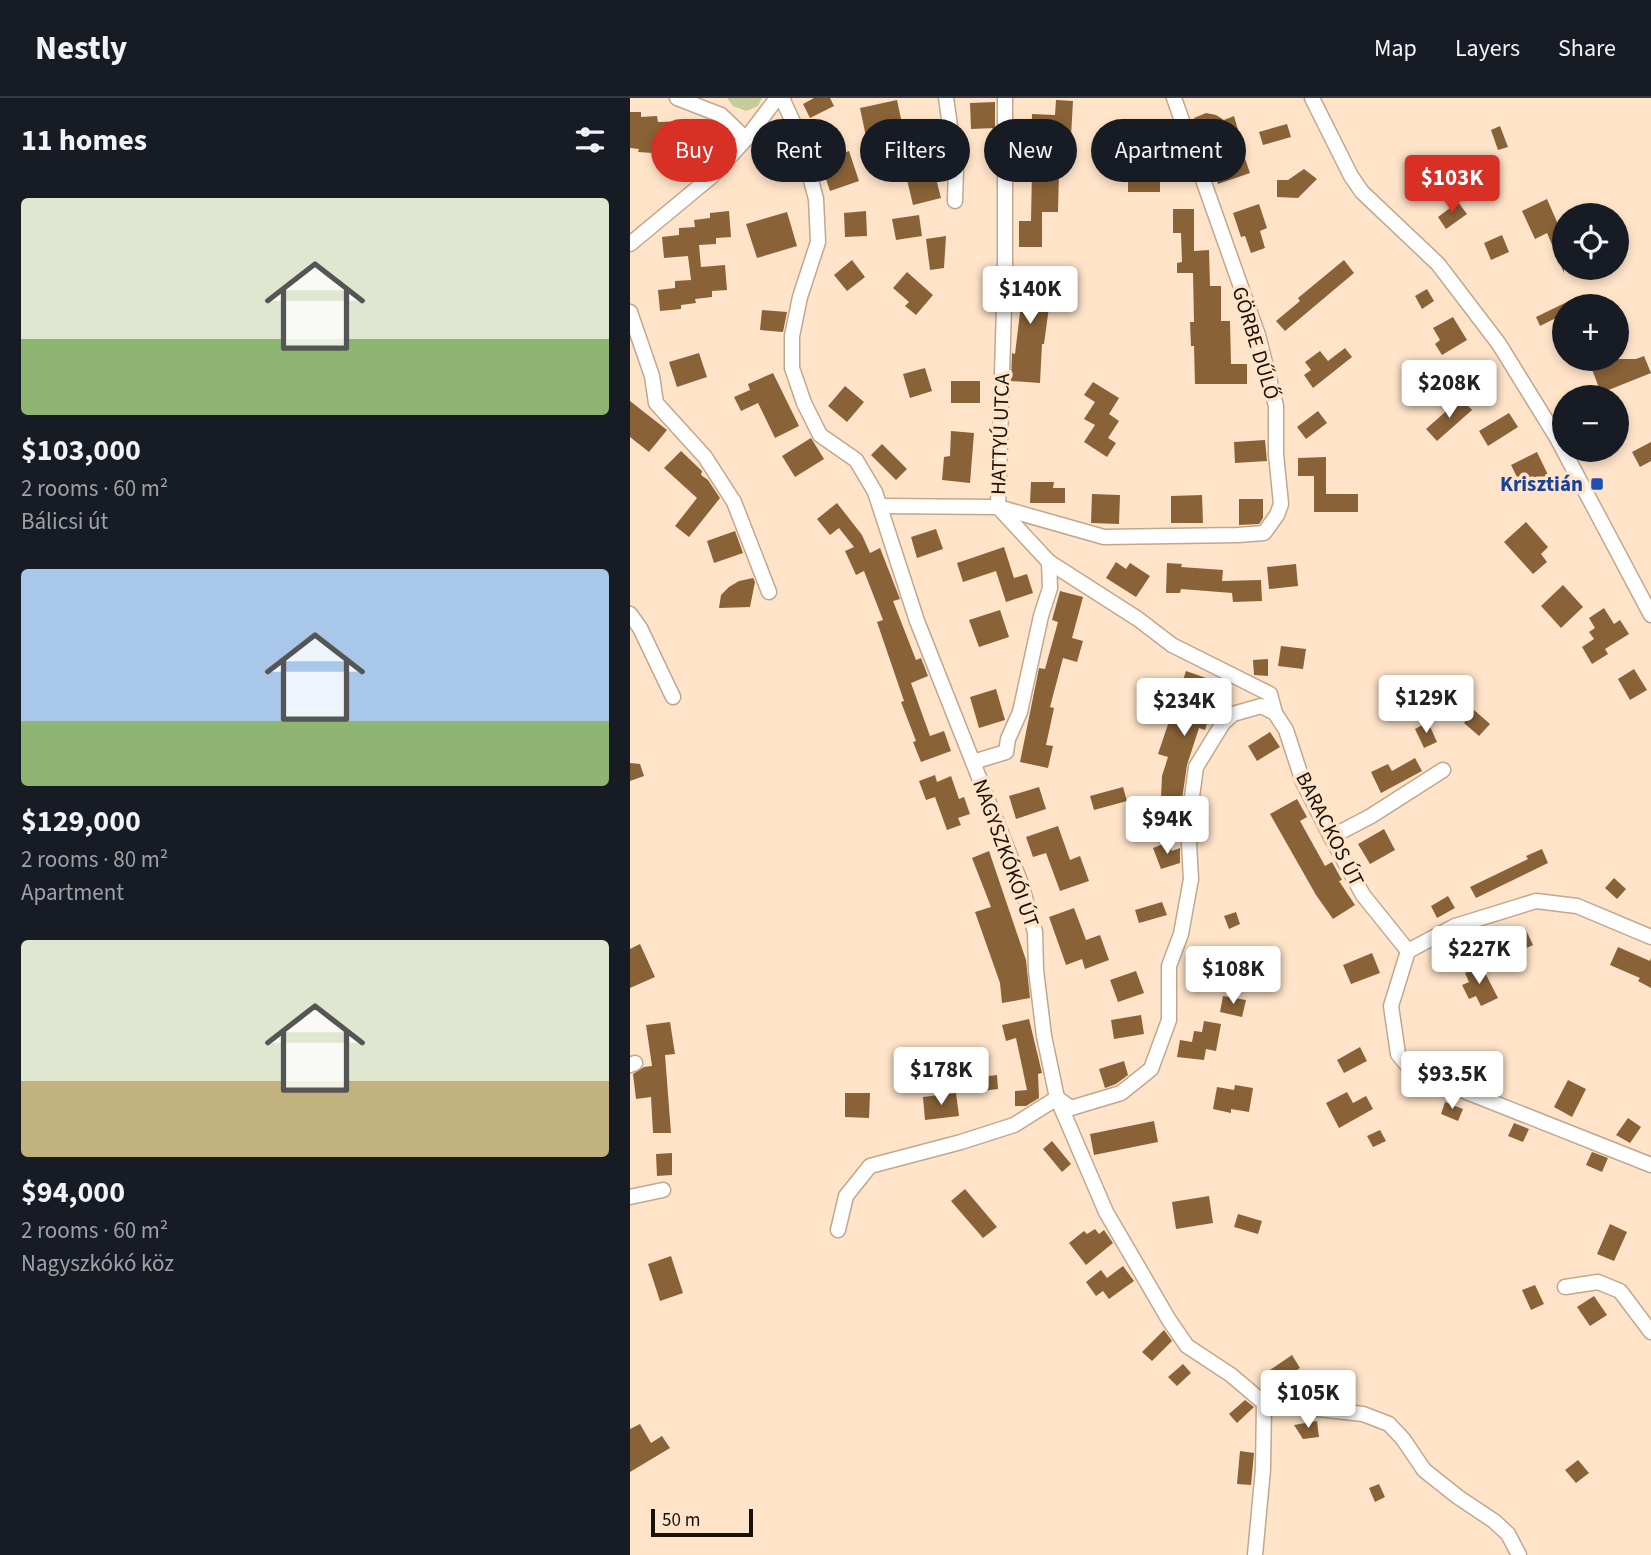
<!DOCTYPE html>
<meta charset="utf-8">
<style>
body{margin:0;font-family:"Source Sans 3",sans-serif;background:#242831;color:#f1f3f6;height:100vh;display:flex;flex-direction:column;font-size:26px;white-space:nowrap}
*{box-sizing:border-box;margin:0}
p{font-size:23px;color:#9ea1a6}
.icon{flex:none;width:38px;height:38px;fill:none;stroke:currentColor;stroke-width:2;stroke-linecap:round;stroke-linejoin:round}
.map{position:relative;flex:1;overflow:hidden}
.panel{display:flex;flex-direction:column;background:#171b24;width:630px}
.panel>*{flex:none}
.hud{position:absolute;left:21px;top:21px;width:665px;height:63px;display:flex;gap:14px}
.buttons{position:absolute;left:922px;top:105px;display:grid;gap:14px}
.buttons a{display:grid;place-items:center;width:77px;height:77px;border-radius:50%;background:#171b24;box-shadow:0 4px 10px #0003;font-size:35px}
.scale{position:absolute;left:21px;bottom:18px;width:102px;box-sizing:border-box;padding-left:7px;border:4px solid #191007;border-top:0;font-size:19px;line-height:24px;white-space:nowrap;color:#191007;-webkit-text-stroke:5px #ffe4c9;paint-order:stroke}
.price{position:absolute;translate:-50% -60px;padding:0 16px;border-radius:7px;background:#fff;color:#222;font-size:23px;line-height:46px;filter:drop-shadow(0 2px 4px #0008)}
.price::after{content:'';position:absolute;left:50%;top:42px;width:21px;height:16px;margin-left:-10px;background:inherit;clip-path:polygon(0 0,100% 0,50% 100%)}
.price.on{background:#d93025;color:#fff}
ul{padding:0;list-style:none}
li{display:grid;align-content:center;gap:14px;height:371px;padding:0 21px}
li span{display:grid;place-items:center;height:217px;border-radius:7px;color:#555}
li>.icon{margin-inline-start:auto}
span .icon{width:126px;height:126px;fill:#fffc;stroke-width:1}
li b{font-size:30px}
h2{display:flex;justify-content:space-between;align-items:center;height:84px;padding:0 21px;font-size:30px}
.chip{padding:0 24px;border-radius:32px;background:#171b24;box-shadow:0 4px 10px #0003;font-size:24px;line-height:63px}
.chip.on{background:#d93025;color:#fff}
header{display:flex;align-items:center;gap:42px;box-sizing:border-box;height:98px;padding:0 35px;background:#171b24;border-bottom:2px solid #363941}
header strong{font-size:33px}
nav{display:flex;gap:38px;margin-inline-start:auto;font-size:24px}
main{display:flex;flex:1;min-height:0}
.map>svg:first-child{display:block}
.industrial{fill:#f3d8d5}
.green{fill:#c5cc99}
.building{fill:#896237}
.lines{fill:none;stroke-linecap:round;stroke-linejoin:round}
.street-casing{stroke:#c1a78d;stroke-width:17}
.street{stroke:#fff;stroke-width:14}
.transit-dot{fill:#1a4fb4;stroke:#ffe4c9;stroke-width:2.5}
.labels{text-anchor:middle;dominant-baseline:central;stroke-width:7;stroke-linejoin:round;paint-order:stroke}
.street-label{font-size:21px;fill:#191007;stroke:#ffe4c9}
.transit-label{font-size:21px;font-weight:bold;fill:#164399;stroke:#ffe4c9;text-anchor:end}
</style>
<header>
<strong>Nestly</strong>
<nav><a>Map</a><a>Layers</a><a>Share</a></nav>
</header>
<main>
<section class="panel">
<h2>11 homes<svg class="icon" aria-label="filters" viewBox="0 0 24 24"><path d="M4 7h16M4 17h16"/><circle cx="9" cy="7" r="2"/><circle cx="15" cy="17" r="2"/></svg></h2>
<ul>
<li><span style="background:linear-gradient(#dfe7d0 65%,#8fb573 0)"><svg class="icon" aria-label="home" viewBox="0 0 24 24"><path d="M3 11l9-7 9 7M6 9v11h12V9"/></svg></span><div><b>$103,000</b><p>2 rooms · 60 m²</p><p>Bálicsi út</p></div></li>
<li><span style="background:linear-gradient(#a9c7e8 70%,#8fb573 0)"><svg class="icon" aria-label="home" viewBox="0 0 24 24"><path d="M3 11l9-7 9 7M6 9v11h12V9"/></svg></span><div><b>$129,000</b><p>2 rooms · 80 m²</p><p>Apartment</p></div></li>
<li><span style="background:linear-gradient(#dfe7d0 65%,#c2b280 0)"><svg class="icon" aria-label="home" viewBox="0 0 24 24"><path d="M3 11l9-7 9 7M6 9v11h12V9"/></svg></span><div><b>$94,000</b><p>2 rooms · 60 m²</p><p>Nagyszkókó köz</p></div></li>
</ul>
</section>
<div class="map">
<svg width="1021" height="1457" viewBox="0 0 1021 1457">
<rect width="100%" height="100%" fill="#ffe4c9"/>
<path class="industrial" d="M142,34L151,43L130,63L121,55Z"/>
<path class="green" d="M97,0H132L128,8L116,13L103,8Z"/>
<g class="building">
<path d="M184,0H200L204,8L180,20L173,6Z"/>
<path d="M267,2L273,30L236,39L230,10Z"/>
<path d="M426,2L443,3L441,38H433L429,74L428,114H412V149H389V123H401L402,71H395L397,47L401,48L402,16L425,17Z"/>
<path d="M365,4V30L341,31L340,5Z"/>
<path d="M0,14H11V19L27,18L28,24L60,23L61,33H76L77,38L85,37L92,45V53L85,60L76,61V65H58L59,61L36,58L37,56L8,54L9,51L0,50Z"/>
<path d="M576,15L586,17L594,22L604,18L610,39L608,40L620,75L588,86L582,69L591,65L590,60L583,41L574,37L570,38L564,20Z"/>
<path d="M657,26L661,39L633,47L629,34Z"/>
<path d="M538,27L540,49L530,50V94H498V65H501L498,31Z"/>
<path d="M870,28L878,49L868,52L861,32Z"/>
<path d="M302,39L306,56L300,57L311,100L283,107L269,48Z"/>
<path d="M156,48L158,54L163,52L168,69L144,78L138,62L143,60L141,54Z"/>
<path d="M219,53L229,83L200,93L190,63Z"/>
<path d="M674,71L687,81L668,100L647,99V82H658Z"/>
<path d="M917,101L934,140V175L917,135L905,141L892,113Z"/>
<path d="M828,104L837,116L816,131L808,119Z"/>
<path d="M629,106L637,130L630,133L635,150L621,155L615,138L611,139L603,115Z"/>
<path d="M543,111H564V153L579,152L580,188H591V223H600L601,266H617V286H565L564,248H561L560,224H564L563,175H547V165L552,164L551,135H543Z"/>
<path d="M99,113L101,139L86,140V146L69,147L71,169L95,167L97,192L82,193V199L65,201L66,205L51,207V211L30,213L28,192L45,190V183L61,182L58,158L34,160L32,139L49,137V130L65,129L64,122L80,120V115Z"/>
<path d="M236,113L237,138L215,139L214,115Z"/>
<path d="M157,114L167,148L127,160L116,126Z"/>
<path d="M289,117L292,138L266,142L262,121Z"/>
<path d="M872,137L879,154L861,162L854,145Z"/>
<path d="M316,138L314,170L300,172L296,141Z"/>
<path d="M222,162L235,179L217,193L204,177Z"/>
<path d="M714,162L724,175L655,233L646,223L670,203L668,200Z"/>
<path d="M389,169L417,172L413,209H419L414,246H412L410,285L381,283L382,255L385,256L393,190L386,189Z"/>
<path d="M277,174L303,197L286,217L275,208L279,204L263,190Z"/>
<path d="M797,191L804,203L792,211L785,198Z"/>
<path d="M939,203L942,208H934V216L910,228L906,219Z"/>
<path d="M132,212L157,214L153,234L130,232Z"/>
<path d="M823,219L837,242L812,257L805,246L810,242L803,230Z"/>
<path d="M715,250L722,259L683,290L674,277L681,272L675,264L690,253L698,263Z"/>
<path d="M69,255L77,279L47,289L39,264Z"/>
<path d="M1014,258L1021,275L971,295L958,261H1006Z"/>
<path d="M295,270L302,293L280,300L273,276Z"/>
<path d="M143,275L169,328L145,340L128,305L111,313L104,299L120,292L118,286Z"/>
<rect x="321" y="283" width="29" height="22"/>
<path d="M463,284L489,300L479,316L489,323L478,340L486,345L477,359L454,344L465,327L454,321L465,304L454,297Z"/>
<path d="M215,288L234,304L217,324L198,308Z"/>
<path d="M831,300L842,312L807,343L796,331Z"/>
<path d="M0,303L37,332L19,354L0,339Z"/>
<path d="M688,313L697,325L676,341L667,329Z"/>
<path d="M879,315L888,329L858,348L849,333Z"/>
<path d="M321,333L344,335L340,385L312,382L314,359L320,358Z"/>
<path d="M181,340L194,361L165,379L152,358Z"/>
<path d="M635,342L637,363L605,365L604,344Z"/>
<path d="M1021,344V363L1010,369L1002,354Z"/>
<path d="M252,346L277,371L266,382L241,357Z"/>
<path d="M51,353L72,373L71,377L78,382L90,400L59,439L45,428L67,400L34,370Z"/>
<path d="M907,354L919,379L893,391L881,367Z"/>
<path d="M696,359V396H728V414H684V378H668V360Z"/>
<path d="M401,384H424L423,390H435V405H400Z"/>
<path d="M462,396L490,397L489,426L461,425Z"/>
<path d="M572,397L573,425H541V398Z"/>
<path d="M609,401H633V420L629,426L609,427Z"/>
<path d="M207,405L232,437L240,455L250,450L270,501L263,503L286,562L291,560L298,578L281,585L300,638L314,633L321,653L291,664L283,644L286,643L271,604L274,603L247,524L253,522L234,473L226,477L215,453L224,449L209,430L200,437L187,421Z"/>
<path d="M896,424L918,449L911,456L917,464L903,476L874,444Z"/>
<path d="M306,431L313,451L287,460L281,439Z"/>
<path d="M105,433L113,455L84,465L77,443Z"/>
<path d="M374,449L384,480L397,476L403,495L376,504L366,473L333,484L327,465Z"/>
<path d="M486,464L496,471L500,465L520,478L506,499L476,480Z"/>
<path d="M537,465L552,466L551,469L593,472L592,483L631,482L632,503L603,504L602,495L551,491L550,495H536Z"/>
<path d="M666,466L668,488L639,491L637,469Z"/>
<path d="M123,480L125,484L120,509L89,510L91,497L99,489L109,483Z"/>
<path d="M933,487L953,509L931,530L911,508Z"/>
<path d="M430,493L453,499L442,540L453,543L447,564L433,560L420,609L424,610L416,647L423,648L418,670L390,664L409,570L415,571L428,524L422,522Z"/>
<path d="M974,510L984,526L990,522L999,536L975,551L978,556L962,566L952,549L964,541L959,534L965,530L959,520Z"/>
<path d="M370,512L379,539L349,549L339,522Z"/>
<path d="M651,548L676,551L673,571L648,568Z"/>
<path d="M638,561V578L624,577L623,562Z"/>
<path d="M1004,571L1017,592L1000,602L988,581Z"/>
<path d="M556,573L590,585L575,632L569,630L557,667L549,722L530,721L532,678L538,659L528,656Z"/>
<path d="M366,591L375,622L349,630L340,599Z"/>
<path d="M844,612L860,626L849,638L834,625Z"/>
<path d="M798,624L807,644L794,650L785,631Z"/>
<path d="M640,634L650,649L627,663L618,648Z"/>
<path d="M785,660L792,673L751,695L741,674L758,666L762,673Z"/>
<path d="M0,665L10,666L14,678L0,683Z"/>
<path d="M305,677L307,684L321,678L329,701L334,699L340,716L328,720L331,727L317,732L305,699L296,702L289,683Z"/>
<path d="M409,689L416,711L386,721L379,698Z"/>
<path d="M493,689L497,703L464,712L460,698Z"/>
<path d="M667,701L677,719L670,723L695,768L702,764L712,782L709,783L725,807L703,821L686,797L640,716Z"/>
<path d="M428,728L440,762L450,758L459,783L430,793L416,755L403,759L396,739Z"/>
<path d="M754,731L765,752L740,766L728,746Z"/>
<path d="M539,744L542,753L550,750V765L531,771L523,750Z"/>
<path d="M912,751L918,765L846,800L840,789L898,761L896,758Z"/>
<path d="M359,753L396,862L400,900L372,905L370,885L345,814L361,809L342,760Z"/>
<path d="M984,780L996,791L987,801L975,790Z"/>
<path d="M818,798L825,810L807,820L801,808Z"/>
<path d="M532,804L537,817L509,825L505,812Z"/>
<path d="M444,810L456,842L470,837L479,862L455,871L452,861L436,867L419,819Z"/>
<path d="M606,814L610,826L599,831L594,818Z"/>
<path d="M895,830L903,847L888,854L880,837Z"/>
<path d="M10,846L25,879L0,890V851Z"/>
<path d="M988,849L1020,863L1021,860V890L1008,883L1010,880L980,867Z"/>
<path d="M742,855L750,875L721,886L713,867Z"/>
<path d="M851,867L868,900L851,908L846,898L839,901L832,887L839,884L835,875Z"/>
<path d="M506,873L514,895L488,904L480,882Z"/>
<path d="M593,898L616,902L612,919L590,914Z"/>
<path d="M511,917L514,936L484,941L481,922Z"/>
<path d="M399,921L412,975L408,976L409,1000L396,1008H385V993L397,992L386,940L376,943L372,927Z"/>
<path d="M574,923L591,926L586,953L576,951L574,962L547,959L550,942L562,944L564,933L572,934Z"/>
<path d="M40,924L45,956L35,957L41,1035H23L21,999L6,1001L3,976L14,969L22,968L16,927Z"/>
<path d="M730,949L737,963L714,975L707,962Z"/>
<path d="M494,963L498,977L486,986L475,990L469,971Z"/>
<path d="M840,966L855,972L849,985L834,978Z"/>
<path d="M367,977L368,991L352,993L351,979Z"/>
<path d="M938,982L956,991L942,1019L924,1009Z"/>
<path d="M605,987L623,990L619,1014L601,1011V1015L583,1011L587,989L604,992Z"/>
<path d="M717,994L723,1005L736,998L743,1011L709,1030L696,1005Z"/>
<path d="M215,995H240L239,1020L215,1019Z"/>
<path d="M326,995L329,1018L295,1022L293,999Z"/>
<path d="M815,1004L833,1011L828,1023L811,1016Z"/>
<path d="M998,1020L1011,1029L1000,1045L986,1037Z"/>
<path d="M524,1023L528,1044L464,1057L460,1036Z"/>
<path d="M884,1025L899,1031L893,1044L878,1038Z"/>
<path d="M750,1032L756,1043L743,1049L737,1038Z"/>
<path d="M422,1043L441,1066L432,1074L413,1051Z"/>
<path d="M962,1054L978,1060L972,1074L956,1067Z"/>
<path d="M42,1055V1077L27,1078L26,1056Z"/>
<path d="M335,1091L367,1129L353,1140L321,1103Z"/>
<path d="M579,1098L583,1125L546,1131L542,1104Z"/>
<path d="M608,1116L632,1123L628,1136L604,1129Z"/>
<path d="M980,1126L997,1134L984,1163L967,1156Z"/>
<path d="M465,1131L469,1136L474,1132L483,1145L456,1167L439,1145L454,1133L457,1136Z"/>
<path d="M41,1158L53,1195L30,1203L18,1166Z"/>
<path d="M493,1168L504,1183L479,1201L473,1193L466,1198L456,1184L471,1172L477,1180Z"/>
<path d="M905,1187L914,1206L901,1212L892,1192Z"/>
<path d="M964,1198L977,1217L960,1228L947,1209Z"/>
<path d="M534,1232L542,1243L522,1263L512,1254Z"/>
<path d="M662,1257L670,1270L639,1291L631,1278Z"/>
<path d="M553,1266L561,1275L547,1288L538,1279Z"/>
<path d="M615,1302L624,1309L607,1325L599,1316Z"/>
<path d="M687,1323L689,1339L673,1341L664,1327Z"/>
<path d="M10,1326L21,1345L32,1338L40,1350L0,1374V1331Z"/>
<path d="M610,1353L624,1355L621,1387L607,1386Z"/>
<path d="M948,1362L959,1375L946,1385L935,1372Z"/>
<path d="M749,1386L755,1399L745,1404L739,1390Z"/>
</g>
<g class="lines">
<defs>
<g id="street">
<path d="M47,0L91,17L116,41"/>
<path d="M152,0L169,37L186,101L188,144L170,199L162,238V270L174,305L190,337L226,362L245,394L287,523L390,783L405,834L406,872L414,938L427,1000L476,1114L539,1222L557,1248L601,1277L634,1305L733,1316L759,1326L773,1341L794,1372L828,1399L864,1423L878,1436L889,1457"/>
<path d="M316,0L326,69L325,103"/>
<path d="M682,0L721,78L732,94L808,166L869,246L927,340L1021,517"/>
<path d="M0,146L82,78L116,41L147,0"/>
<path d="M0,214L22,278L26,305L75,359L104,404L139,494"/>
<path d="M250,408L368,409L474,439L608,437L634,435L647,417L651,406L646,356V308L628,237L544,0"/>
<path d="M419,464L508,521L542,547L640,596L645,615L656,632L673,684L701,739L733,797L778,853L825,828L906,803L947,808L1021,839"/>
<path d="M0,516L10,530L43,599"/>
<path d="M343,664L376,654L378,641L390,614L411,518L420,490L419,464L368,409L375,175V0"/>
<path d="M701,739L741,718L813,672"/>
<path d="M778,853L761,908L768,956L781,972L1021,1067"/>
<path d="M0,967L5,965"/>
<path d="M0,1099L33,1092"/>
<path d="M208,1132L216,1098L240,1068L331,1044L384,1027L427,1000L441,1010L491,995L521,971L539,922V868L551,836L561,781L558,728L566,669L593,625L603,616L631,608L645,615"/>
<path d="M935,1189L968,1184L990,1193L1021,1234"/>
<path d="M625,1457L633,1371L634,1305"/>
</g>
</defs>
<use href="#street" class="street-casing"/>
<use href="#street" class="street"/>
</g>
<rect class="transit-dot" x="960" y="379" width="14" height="14" rx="3.5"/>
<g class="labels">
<g class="street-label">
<text transform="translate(626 245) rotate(73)">GÖRBE DŰLŐ</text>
<text transform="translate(370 336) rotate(-88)">HATTYÚ UTCA</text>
<text transform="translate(700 731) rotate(63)">BARACKOS ÚT</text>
<text transform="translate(376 755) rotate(70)">NAGYSZKÓKÓI ÚT</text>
</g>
<g class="transit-label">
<text x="953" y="386">Krisztián</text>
</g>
</g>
</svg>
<div class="buttons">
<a><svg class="icon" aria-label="locate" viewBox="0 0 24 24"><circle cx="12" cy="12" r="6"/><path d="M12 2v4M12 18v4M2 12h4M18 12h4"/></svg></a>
<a>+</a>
<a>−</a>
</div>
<div class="scale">50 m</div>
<b class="price on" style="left:822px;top:117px">$103K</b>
<b class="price" style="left:400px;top:228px">$140K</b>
<b class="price" style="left:819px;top:322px">$208K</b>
<b class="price" style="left:796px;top:637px">$129K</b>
<b class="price" style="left:554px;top:640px">$234K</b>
<b class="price" style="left:537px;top:758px">$94K</b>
<b class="price" style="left:849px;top:888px">$227K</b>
<b class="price" style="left:603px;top:908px">$108K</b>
<b class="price" style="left:311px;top:1009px">$178K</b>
<b class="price" style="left:822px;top:1013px">$93.5K</b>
<b class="price" style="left:678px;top:1332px">$105K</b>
<div class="hud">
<a class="chip on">Buy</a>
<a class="chip">Rent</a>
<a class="chip">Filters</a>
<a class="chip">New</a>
<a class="chip">Apartment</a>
</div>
</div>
</main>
